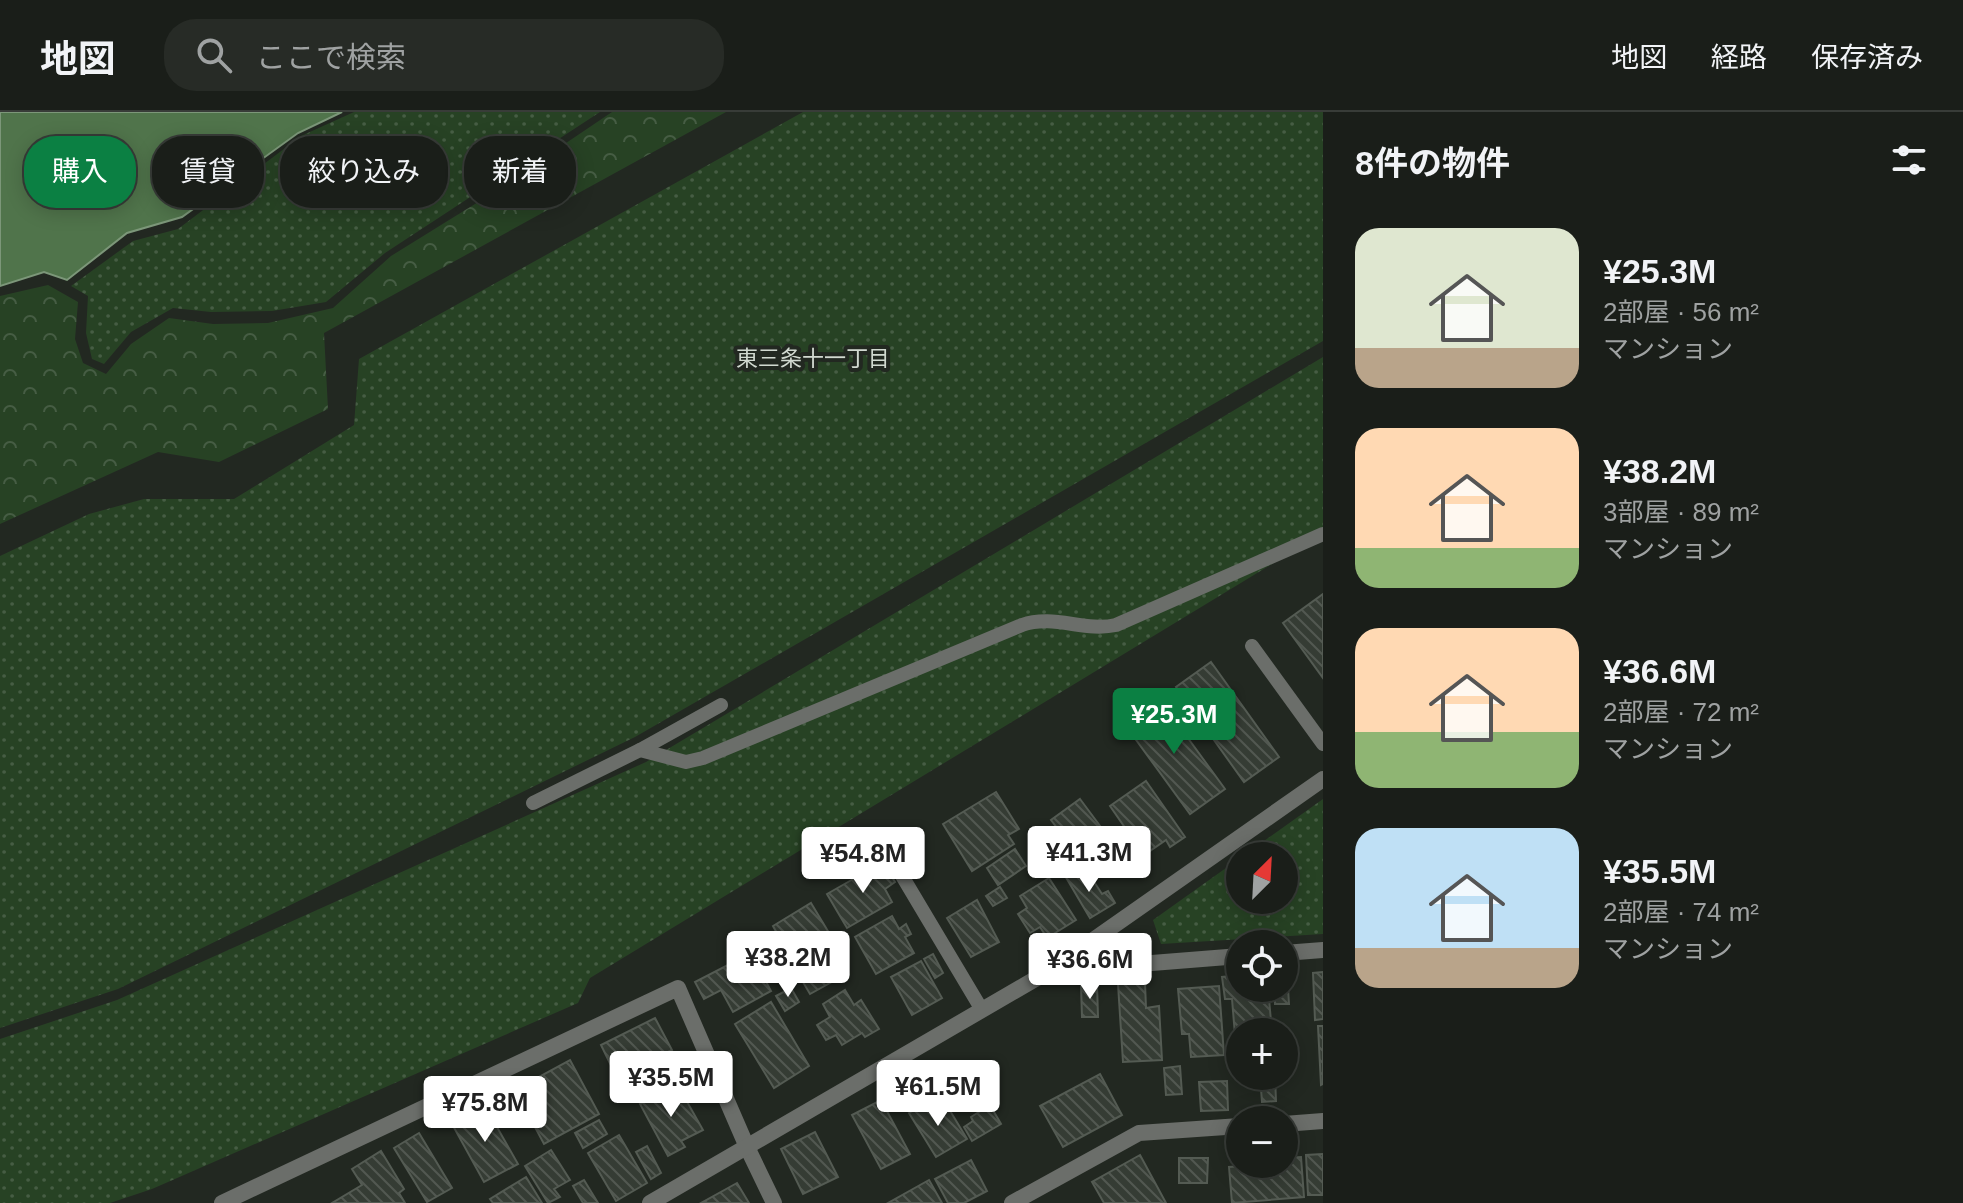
<!DOCTYPE html>
<html lang="ja">
<meta charset="utf-8">
<style>
body{margin:0;font-family:Helvetica,"Noto Sans JP",sans-serif;background:#272b26;color:#f1f3f6;height:100vh;display:flex;flex-direction:column;font-size:30px;white-space:nowrap}
*{box-sizing:border-box;margin:0}
p{font-size:26px;color:#9fa2a2}
.icon{flex:none;width:44px;height:44px;fill:none;stroke:currentColor;stroke-width:2;stroke-linecap:round;stroke-linejoin:round}
.map{position:relative;flex:1;overflow:hidden}
.sheet{display:flex;flex-direction:column;background:#1a1e19;width:640px}
.sheet>*{flex:none}
.banner{position:absolute;left:24px;top:24px;width:760px;height:72px;display:flex;gap:16px}
.needle{width:52px;rotate:24deg}
.buttons{position:absolute;left:1226px;top:730px;display:grid;gap:16px}
.buttons a{display:grid;place-items:center;width:72px;height:72px;border-radius:50%;background:#1a1e19;box-shadow:0 4px 20px #0003,0 0 0 2px #383c38;font-size:40px}
.price{position:absolute;translate:-50% -68px;padding:0 18px;border-radius:8px;background:#fff;color:#222;font-size:26px;line-height:52px;filter:drop-shadow(0 2px 4px #0008)}
.price::after{content:'';position:absolute;left:50%;top:48px;width:24px;height:18px;margin-left:-12px;background:inherit;clip-path:polygon(0 0,100% 0,50% 100%)}
.price.selected{background:#0b8043;color:#fff}
ul{padding:0;list-style:none}
li{display:flex;align-items:center;gap:24px;height:200px;padding:0 32px}
li span{display:grid;place-items:center;flex:none;width:224px;height:160px;border-radius:24px;color:#555}
li>.icon{margin-inline-start:auto}
span .icon{width:96px;height:96px;fill:#fffc;stroke-width:1}
li b{font-size:34px}
h2{display:flex;justify-content:space-between;align-items:center;height:96px;padding:0 32px;font-size:34px}
.pill{padding:0 28px;border-radius:32px;background:#1a1e19;box-shadow:0 4px 20px #0003,0 0 0 2px #383c38;font-size:28px;line-height:72px}
.pill.selected{background:#0b8043;color:#fff}
header{display:flex;align-items:center;gap:48px;box-sizing:border-box;height:112px;padding:0 40px;background:#1a1e19;border-bottom:2px solid #383c38}
header strong{font-size:38px}
nav{display:flex;gap:44px;margin-inline-start:auto;font-size:28px}
.search{width:560px;height:72px;background:#272b26;display:flex;align-items:center;gap:20px;box-sizing:border-box;padding:0 28px;border-radius:32px;color:#9fa2a2;font-size:30px}
main{display:flex;flex:1;min-height:0}
.map>svg:first-child{display:block}
.grass{fill:url(#grass-dots)}
.forest{fill:url(#forest-crowns)}
.water{fill:#50744b;stroke:#7c9779;stroke-width:2}
.building{fill:url(#building-back-hatch);stroke:#545b53;stroke-width:2}
.lines{fill:none;stroke-linecap:round;stroke-linejoin:round}
.lane{stroke:#6b6e6a;stroke-width:14}
.street{stroke:#6b6e6a;stroke-width:16}
.labels{text-anchor:middle;dominant-baseline:central;stroke-width:8;stroke-linejoin:round;paint-order:stroke}
.neighbourhood-label{font-size:22px;fill:#d1d9d0;stroke:#222821}
</style>
<header>
<strong>地図</strong>
<div class="search"><svg class="icon" aria-label="search" viewBox="0 0 24 24"><circle cx="10" cy="10" r="6"/><path d="M15 15l6 6"/></svg>ここで検索</div>
<nav><a>地図</a><a>経路</a><a>保存済み</a></nav>
</header>
<main>
<div class="map">
<svg width="1323" height="1091" viewBox="0 0 1323 1091">
<defs>
<pattern id="grass-dots" width="8" height="8" patternUnits="userSpaceOnUse" patternTransform="scale(2)"><rect width="8" height="8" fill="#274224"/><path d="M2 2h.1M6 6h.1" fill="none" stroke="#465d44" stroke-width="1.8" stroke-linecap="round"/></pattern>
<pattern id="forest-crowns" width="20" height="18" patternUnits="userSpaceOnUse" patternTransform="scale(2)"><rect width="20" height="18" fill="#274224"/><path d="M2 6a3 3 0 1 1 6 0M12 15a3 3 0 1 1 6 0" fill="none" stroke="#465d44"/></pattern>
<pattern id="building-back-hatch" width="6" height="6" patternUnits="userSpaceOnUse" patternTransform="scale(2)"><rect width="6" height="6" fill="#353c34"/><path d="M-1 5l2 2M0 0l6 6M5-1l2 2" fill="none" stroke="#525851"/></pattern>
</defs>
<rect width="100%" height="100%" fill="#222821"/>
<g class="grass">
<path d="M354,0H600L385,141L326,190L272,199L211,200L173,196L131,220L104,252L92,247L86,221L88,184L71,174L133,129L178,117L301,24Z"/>
<path d="M803,0H1323V229L635,625L118,877L0,916V444L89,402L144,387H234L354,313L359,247Z"/>
<path d="M1323,245V421L590,866L578,891L152,1077L110,1091H0V927L117,888L646,650Z"/>
<path d="M1323,687V822L1161,832L1153,808L1240,746V788H1284V744H1243Z"/>
</g>
<path class="forest" d="M612,0H726L324,221L328,297L219,350L158,340L0,412V184L48,173L78,190L75,227L83,251L106,262L131,232L169,206L213,212L268,211L333,196L391,144L483,87Z"/>
<path class="water" d="M0,0H342L298,21L182,105L127,121L67,168L44,160L0,174Z"/>
<g class="building">
<path d="M1323,482V566L1283,511Z"/>
<path d="M1211,550L1279,645L1244,670L1176,575Z"/>
<path d="M1158,585L1225,677L1190,702L1123,610Z"/>
<path d="M1146,669L1185,725L1170,735L1166,728L1144,743L1110,694Z"/>
<path d="M996,680L1019,717L1008,723L1014,732L972,759L943,712Z"/>
<path d="M1080,687L1115,734L1087,755L1051,708Z"/>
<path d="M1015,737L1026,754L998,773L987,756Z"/>
<path d="M883,750L895,770L885,777L892,790L847,816L827,782Z"/>
<path d="M1074,755L1083,770L1091,765L1102,782L1108,779L1115,791L1090,806L1064,762Z"/>
<path d="M1049,766L1076,808L1047,826L1040,815L1030,821L1018,802L1027,796L1020,784Z"/>
<path d="M1000,775L1007,786L993,794L986,784Z"/>
<path d="M977,788L999,830L971,845L947,806Z"/>
<path d="M811,791L829,821L790,844L773,814Z"/>
<path d="M892,804L899,817L906,812L911,822L905,825L914,841L876,862L855,825Z"/>
<path d="M827,828L846,862L810,882L790,848Z"/>
<path d="M751,841L771,879L733,900L721,878L704,887L695,870Z"/>
<path d="M933,842L943,861L935,866L924,847Z"/>
<path d="M921,849L942,886L912,903L891,865Z"/>
<path d="M1284,860H1287L1289,892H1275L1274,876H1284Z"/>
<path d="M1323,860V907L1315,908L1313,861Z"/>
<path d="M1240,863V876H1268L1272,920H1240V934L1236,935L1232,887H1225L1222,865Z"/>
<path d="M1145,871L1146,896L1159,894L1162,948L1123,950L1118,872Z"/>
<path d="M1097,872L1098,905H1082L1081,873Z"/>
<path d="M1219,874L1224,943L1191,945L1189,922H1182L1178,877Z"/>
<path d="M791,876L799,890L785,899L776,884Z"/>
<path d="M845,878L854,893L861,888L879,917L865,925L862,921L842,933L836,923L826,928L817,913L830,905L823,892Z"/>
<path d="M771,890L809,954L774,976L735,912Z"/>
<path d="M655,906L672,938L617,966L601,933Z"/>
<path d="M1318,914H1323V972L1321,973Z"/>
<path d="M675,945L681,957L654,972L647,960Z"/>
<path d="M570,948L599,1002L544,1032L515,978Z"/>
<path d="M1180,954L1182,982L1166,983L1164,956Z"/>
<path d="M919,959L932,979L922,985L910,965Z"/>
<path d="M1100,962L1122,1003L1063,1035L1040,994Z"/>
<path d="M1260,964H1275L1276,989L1262,990Z"/>
<path d="M1227,969L1228,998L1201,999L1199,970Z"/>
<path d="M677,972L703,1018L681,1029L685,1035L668,1044L640,992Z"/>
<path d="M881,988L910,1042L881,1057L852,1003Z"/>
<path d="M925,992L930,1001L946,992L967,1027L936,1045L909,1001Z"/>
<path d="M990,993L1001,1012L972,1029L964,1015L973,1009L971,1005Z"/>
<path d="M485,994L518,1052L484,1070L452,1012Z"/>
<path d="M599,1008L607,1022L583,1036L575,1021Z"/>
<path d="M815,1020L838,1065L803,1082L781,1037Z"/>
<path d="M419,1021L452,1076L427,1090L394,1036Z"/>
<path d="M619,1023L647,1071L616,1089L588,1041Z"/>
<path d="M647,1034L661,1061L651,1067L636,1040Z"/>
<path d="M551,1038L570,1068L554,1077L560,1085L548,1091L525,1054Z"/>
<path d="M381,1039L404,1077L399,1081L405,1091H332L362,1073L352,1057Z"/>
<path d="M1323,1042V1083H1308L1306,1043Z"/>
<path d="M1140,1043L1166,1091H1104L1092,1070Z"/>
<path d="M1301,1045L1304,1085L1232,1091L1229,1055L1243,1054V1052H1284V1046Z"/>
<path d="M1179,1046H1208L1207,1071H1179Z"/>
<path d="M971,1048L987,1079L964,1091H948L935,1067Z"/>
<path d="M526,1065L542,1091H493L490,1087Z"/>
<path d="M584,1068L598,1091H583L573,1074Z"/>
<path d="M929,1068L942,1091H888Z"/>
<path d="M737,1071L749,1091H701Z"/>
</g>
<g class="lines">
<g class="lane">
<path d="M1252,534L1323,632"/>
<path d="M640,638L686,650L703,646L1022,513C1054,502 1084,520 1116,513L1323,422"/>
<path d="M533,691L640,638L721,593"/>
<path d="M895,752L982,898"/>
</g>
<g class="street">
<path d="M1284,841L1323,838"/>
<path d="M1051,859L1240,844"/>
<path d="M1284,1012L1323,1009"/>
<path d="M222,1091L678,876L747,1035L774,1091"/>
<path d="M650,1091L1049,859L1323,667"/>
<path d="M1012,1091L1139,1021L1240,1014"/>
</g>
</g>
<g class="labels">
<g class="neighbourhood-label">
<text x="813" y="246">東三条十一丁目</text>
</g>
</g>
</svg>
<div class="buttons">
<a><svg class="needle" viewBox="-14 -14 28 28"><path d="M0-13l5 13h-10z" fill="#e53935"/><path d="M0 13l5-13h-10z" fill="#9fa2a2"/></svg></a>
<a><svg class="icon" aria-label="locate" viewBox="0 0 24 24"><circle cx="12" cy="12" r="6"/><path d="M12 2v4M12 18v4M2 12h4M18 12h4"/></svg></a>
<a>+</a>
<a>−</a>
</div>
<b class="price selected" style="left:1174px;top:644px">¥25.3M</b>
<b class="price" style="left:1089px;top:782px">¥41.3M</b>
<b class="price" style="left:863px;top:783px">¥54.8M</b>
<b class="price" style="left:788px;top:887px">¥38.2M</b>
<b class="price" style="left:1090px;top:889px">¥36.6M</b>
<b class="price" style="left:671px;top:1007px">¥35.5M</b>
<b class="price" style="left:938px;top:1016px">¥61.5M</b>
<b class="price" style="left:485px;top:1032px">¥75.8M</b>
<div class="banner">
<a class="pill selected">購入</a>
<a class="pill">賃貸</a>
<a class="pill">絞り込み</a>
<a class="pill">新着</a>
</div>
</div>
<section class="sheet">
<h2>8件の物件<svg class="icon" aria-label="filters" viewBox="0 0 24 24"><path d="M4 7h16M4 17h16"/><circle cx="9" cy="7" r="2"/><circle cx="15" cy="17" r="2"/></svg></h2>
<ul>
<li><span style="background:linear-gradient(#dfe7d0 75%,#b9a48a 0)"><svg class="icon" aria-label="home" viewBox="0 0 24 24"><path d="M3 11l9-7 9 7M6 9v11h12V9"/></svg></span><div><b>¥25.3M</b><p>2部屋 · 56 m²</p><p>マンション</p></div></li>
<li><span style="background:linear-gradient(#ffd9b3 75%,#8fb573 0)"><svg class="icon" aria-label="home" viewBox="0 0 24 24"><path d="M3 11l9-7 9 7M6 9v11h12V9"/></svg></span><div><b>¥38.2M</b><p>3部屋 · 89 m²</p><p>マンション</p></div></li>
<li><span style="background:linear-gradient(#ffd9b3 65%,#8fb573 0)"><svg class="icon" aria-label="home" viewBox="0 0 24 24"><path d="M3 11l9-7 9 7M6 9v11h12V9"/></svg></span><div><b>¥36.6M</b><p>2部屋 · 72 m²</p><p>マンション</p></div></li>
<li><span style="background:linear-gradient(#bfe0f5 75%,#b9a48a 0)"><svg class="icon" aria-label="home" viewBox="0 0 24 24"><path d="M3 11l9-7 9 7M6 9v11h12V9"/></svg></span><div><b>¥35.5M</b><p>2部屋 · 74 m²</p><p>マンション</p></div></li>
</ul>
</section>
</main>
